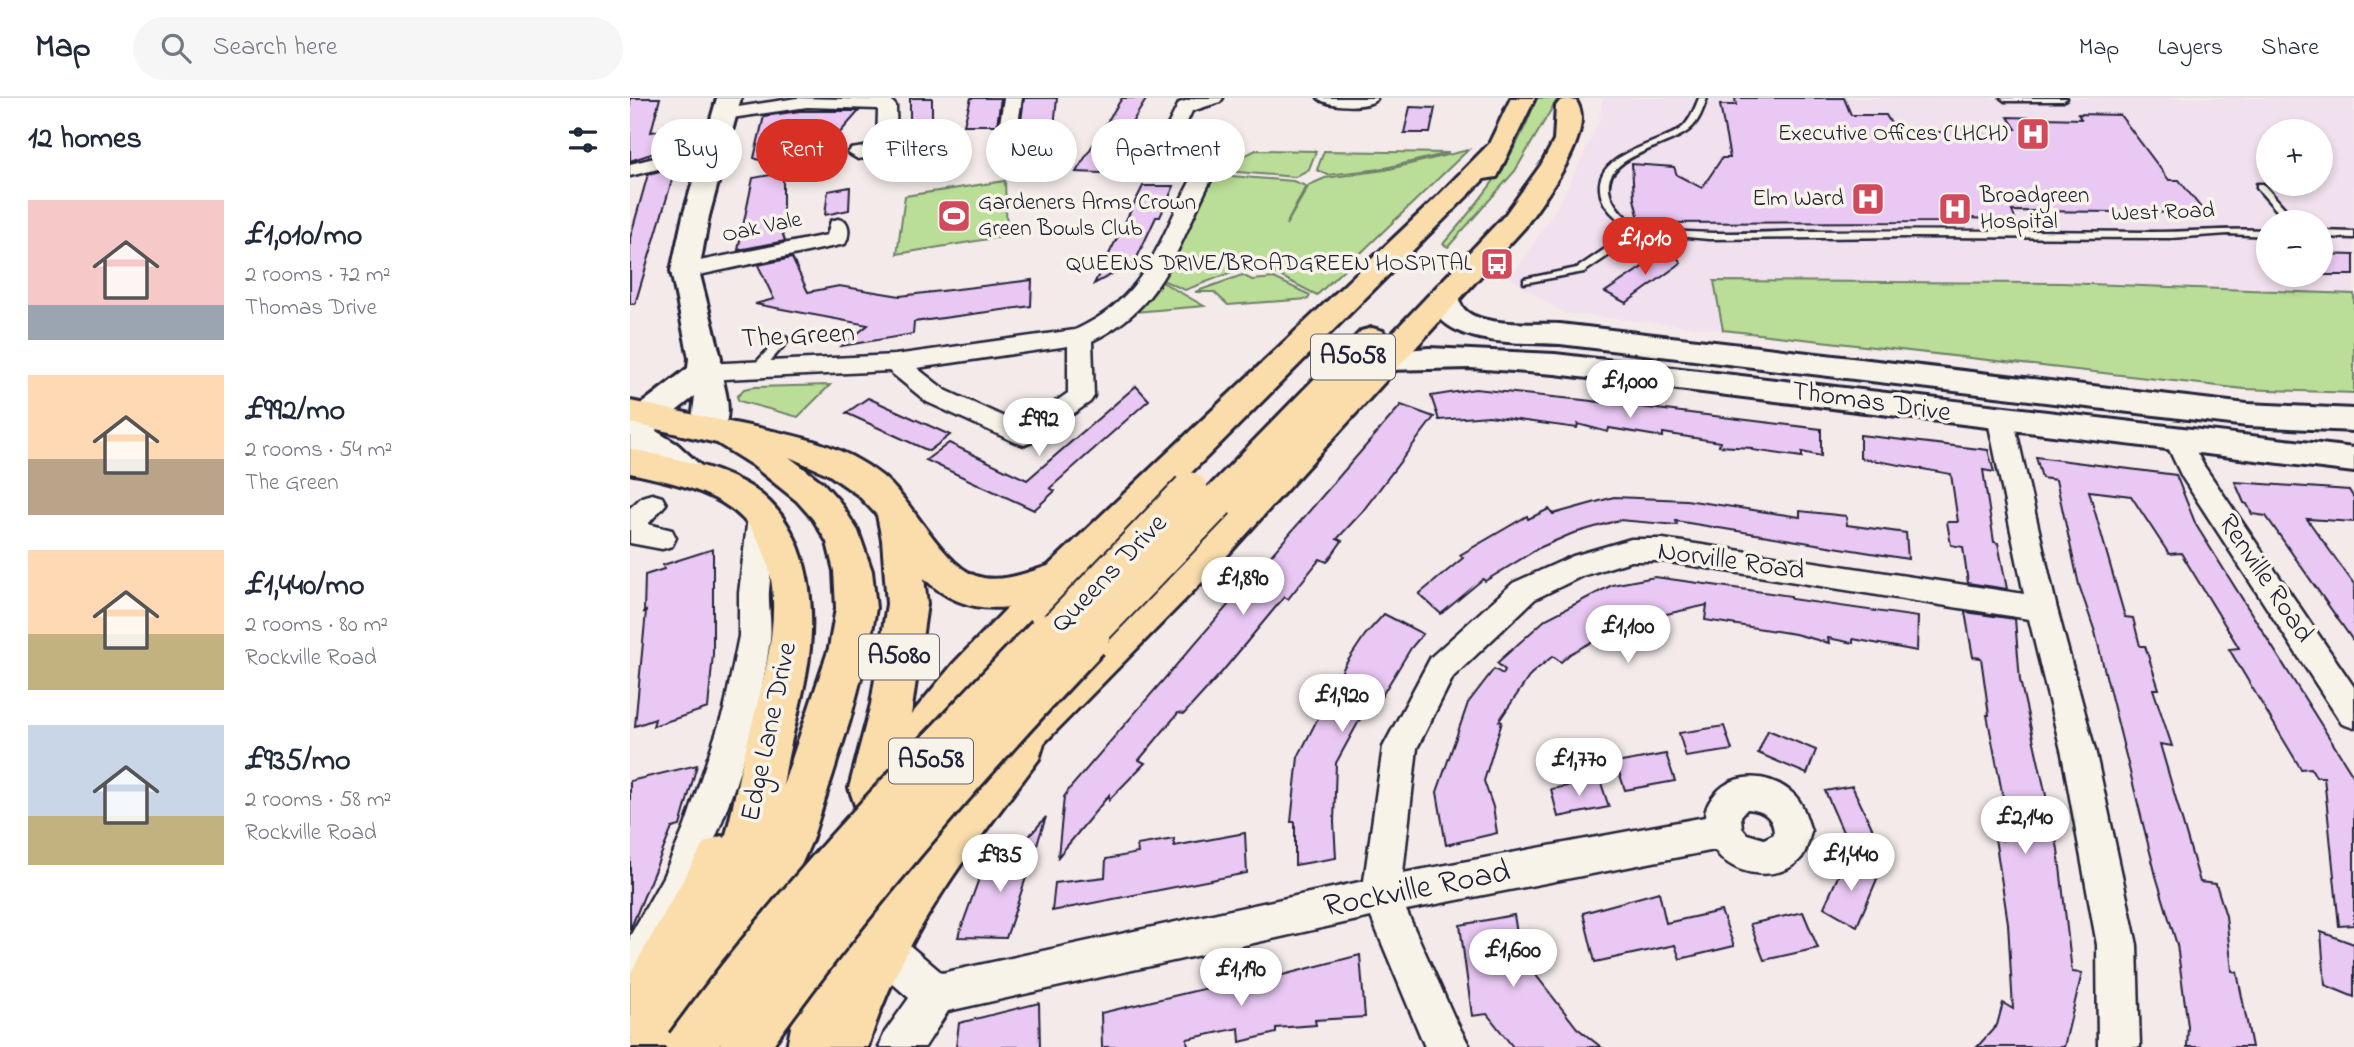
<!DOCTYPE html>
<meta charset="utf-8">
<style>
body{margin:0;font-family:"Indie Flower",sans-serif;background:#f6f6f7;color:#1f2937;height:100vh;display:flex;flex-direction:column;font-size:26px;white-space:nowrap}
*{box-sizing:border-box;margin:0}
p{font-size:23px;color:#747a83}
.icon{flex:none;width:38px;height:38px;fill:none;stroke:currentColor;stroke-width:2;stroke-linecap:round;stroke-linejoin:round}
.map{position:relative;flex:1;overflow:hidden}
.details{display:flex;flex-direction:column;background:#fff;width:630px}
.details>*{flex:none}
.guide{position:absolute;left:21px;top:21px;width:665px;height:63px;display:flex;gap:14px}
.fabs{position:absolute;left:1626px;top:21px;display:grid;gap:14px}
.fabs a{display:grid;place-items:center;width:77px;height:77px;border-radius:50%;background:#fff;box-shadow:0 4px 10px #0003;font-size:35px}
.price{position:absolute;translate:-50% -60px;padding:0 16px;border-radius:24px;background:#fff;color:#222;font-size:23px;line-height:46px;filter:drop-shadow(0 2px 4px #0008)}
.price::after{content:'';position:absolute;left:50%;top:42px;width:21px;height:16px;margin-left:-10px;background:inherit;clip-path:polygon(0 0,100% 0,50% 100%)}
.price.active{background:#d93025;color:#fff}
ul{padding:0;list-style:none}
li{display:flex;align-items:center;gap:21px;height:175px;padding:0 28px}
li span{display:grid;place-items:center;flex:none;width:196px;height:140px;border-radius:0px;color:#555}
li>.icon{margin-inline-start:auto}
span .icon{width:84px;height:84px;fill:#fffc;stroke-width:1}
li b{font-size:30px}
h2{display:flex;justify-content:space-between;align-items:center;height:84px;padding:0 28px;font-size:30px}
.tag{padding:0 24px;border-radius:32px;background:#fff;box-shadow:0 4px 10px #0003;font-size:24px;line-height:63px}
.tag.active{background:#d93025;color:#fff}
header{display:flex;align-items:center;gap:42px;box-sizing:border-box;height:98px;padding:0 35px;background:#fff;border-bottom:2px solid #e0e1e3}
header strong{font-size:33px}
nav{display:flex;gap:38px;margin-inline-start:auto;font-size:24px}
.search{width:490px;height:63px;background:#f6f6f7;display:flex;align-items:center;gap:18px;box-sizing:border-box;padding:0 24px;border-radius:38px;color:#747a83;font-size:26px}
main{display:flex;flex:1;min-height:0}
.map>svg:first-child{display:block}
.built{fill:#f1e0ed;fill-rule:evenodd}
.green{fill:#badd97;stroke:#6e8069;stroke-width:2}
.building{fill:#e9c8f4;stroke:#22223b;stroke-width:2}
.lines{fill:none;stroke-linecap:round;stroke-linejoin:round}
.lane-casing{stroke:#22223b;stroke-width:5}
.street-casing{stroke:#22223b;stroke-width:5}
.secondary-casing{stroke:#22223b;stroke-width:6}
.highway-casing{stroke:#22223b;stroke-width:6}
.lane{fill:#f7f3e8;fill-rule:evenodd}
.street{fill:#f7f3e8;fill-rule:evenodd}
.secondary{fill:#f7f3e8;fill-rule:evenodd}
.highway{fill:#faddab;fill-rule:evenodd}
.highway-bridge-far1-casing{stroke:#22223b;stroke-width:39;stroke-linecap:butt}
.highway-bridge-casing{stroke:#22223b;stroke-width:52;stroke-linecap:butt}
.highway-bridge-far1{stroke:#faddab;stroke-width:35}
.highway-bridge{stroke:#faddab;stroke-width:46}
.labels{text-anchor:middle;dominant-baseline:central;stroke-width:7;stroke-linejoin:round;paint-order:stroke}
.far-poi-label{font-size:23px;fill:#22223b;stroke:#f7f3e8;text-anchor:end}
.far-street-label{font-size:23px;fill:#22223b;stroke:#f7f3e8}
.shield{fill:#f7f3e8;stroke:#62616f;stroke-width:2}
.shield-label{font-size:26px;font-weight:bold;fill:#22223b}
.street-label{font-size:28px;fill:#22223b;stroke:#f7f3e8}
.near-street-label{font-size:33px;fill:#22223b;stroke:#f7f3e8}
</style>
<header>
<strong>Map</strong>
<div class="search"><svg class="icon" aria-label="search" viewBox="0 0 24 24"><circle cx="10" cy="10" r="6"/><path d="M15 15l6 6"/></svg>Search here</div>
<nav><a>Map</a><a>Layers</a><a>Share</a></nav>
</header>
<main>
<section class="details">
<h2>12 homes<svg class="icon" aria-label="filters" viewBox="0 0 24 24"><path d="M4 7h16M4 17h16"/><circle cx="9" cy="7" r="2"/><circle cx="15" cy="17" r="2"/></svg></h2>
<ul>
<li><span style="background:linear-gradient(#f6c9c9 75%,#9aa5b1 0)"><svg class="icon" aria-label="home" viewBox="0 0 24 24"><path d="M3 11l9-7 9 7M6 9v11h12V9"/></svg></span><div><b>£1,010/mo</b><p>2 rooms · 72 m²</p><p>Thomas Drive</p></div></li>
<li><span style="background:linear-gradient(#ffd9b3 60%,#b9a48a 0)"><svg class="icon" aria-label="home" viewBox="0 0 24 24"><path d="M3 11l9-7 9 7M6 9v11h12V9"/></svg></span><div><b>£992/mo</b><p>2 rooms · 54 m²</p><p>The Green</p></div></li>
<li><span style="background:linear-gradient(#ffd9b3 60%,#c2b280 0)"><svg class="icon" aria-label="home" viewBox="0 0 24 24"><path d="M3 11l9-7 9 7M6 9v11h12V9"/></svg></span><div><b>£1,440/mo</b><p>2 rooms · 80 m²</p><p>Rockville Road</p></div></li>
<li><span style="background:linear-gradient(#c9d6e8 65%,#c2b280 0)"><svg class="icon" aria-label="home" viewBox="0 0 24 24"><path d="M3 11l9-7 9 7M6 9v11h12V9"/></svg></span><div><b>£935/mo</b><p>2 rooms · 58 m²</p><p>Rockville Road</p></div></li>
</ul>
</section>
<div class="map">
<svg width="1724" height="949" viewBox="0 0 1724 949">
<rect width="100%" height="100%" fill="#f4eaea"/>
<filter id="ink" filterUnits="userSpaceOnUse"><feTurbulence type="fractalNoise" baseFrequency=".0143" numOctaves="2"/><feDisplacementMap in="SourceGraphic" scale="14" xChannelSelector="R" yChannelSelector="G"/><feConvolveMatrix kernelMatrix="1 2 1 2 8 2 1 2 1" color-interpolation-filters="sRGB"/></filter>
<g filter="url(#ink)">
<path class="built" d="M973,0H1724V196L1432,185L1084,183L1093,232L934,215L881,181L933,99L969,24ZM1638,33H1690V86H1638ZM1638,124H1690V177H1638Z"/>
<g class="green">
<path d="M906,0H928L885,73L818,149L813,146C850,103 889,56 906,0Z"/>
<path d="M626,52L686,53L679,71L665,79L585,72Z"/>
<path d="M838,52L687,197L644,175L642,168L630,164L555,192L532,182L576,76L663,83L676,88L656,127L679,87L695,80L755,72Z"/>
<path d="M694,53L819,55L751,71L698,77L687,72Z"/>
<path d="M375,83L377,138L267,156L275,98Z"/>
<path d="M612,177L622,182L644,180L680,197L678,201L598,207L584,194H565Z"/>
<path d="M1084,183L1432,185L1724,196V295L1614,291L1093,232Z"/>
<path d="M532,184L574,208L504,214Z"/>
<path d="M200,287L168,319L109,303L107,299L114,291L124,289Z"/>
</g>
<g class="building">
<path d="M0,0H30L21,34L59,28L51,51L23,58L24,55L0,63Z"/>
<path d="M280,0H302V26L280,25Z"/>
<path d="M341,0H371L367,27H334Z"/>
<path d="M394,0H427L423,39L392,43L390,55L372,57L371,43L378,46L389,38Z"/>
<path d="M492,0H517L471,75L446,74Z"/>
<path d="M1105,0H1214L1221,17H1256L1266,34H1316L1314,30L1386,31L1378,19L1451,21L1448,16L1490,17L1539,82H1549L1575,115L1382,113L1386,123L1310,118L1314,124L1010,125L1004,101L1002,66L1044,69L1047,77L1072,90L1092,60H1100L1090,7H1106Z"/>
<path d="M780,9L805,10L800,35H774Z"/>
<path d="M170,13H229L200,46L176,49L174,63L142,68L149,33L145,34L129,62L124,60L134,18Z"/>
<path d="M46,69L5,206H0V140L18,76Z"/>
<path d="M153,75V137L155,143L108,152L123,80Z"/>
<path d="M513,88H544L530,119H526L505,164L464,186Z"/>
<path d="M220,89L219,112L195,117L198,93Z"/>
<path d="M1041,150L1051,165L996,205L975,194Z"/>
<path d="M1690,156L1724,157V177H1690Z"/>
<path d="M162,160L178,194L209,188L270,198L402,182L401,208L284,224L283,236L212,248L238,227L125,206L144,201L128,167Z"/>
<path d="M506,288L519,302L420,390L425,393L404,412L296,362L319,345L397,382Z"/>
<path d="M845,291L953,302L1191,331V358L1172,354V359L1122,352V350L1089,348L1090,344L1033,335V339L979,330L978,334L948,326L947,330L859,318L809,322L801,298Z"/>
<path d="M238,300L320,337L299,353L216,315Z"/>
<path d="M771,307L804,319L732,414L707,441L712,443L697,464L690,461L658,501L654,499L592,574L554,616L548,615L509,662L515,665L479,702V697L428,759L434,699L440,690Z"/>
<path d="M1230,337L1358,352L1364,374L1353,372L1364,444L1368,445L1377,491L1338,485L1333,449L1321,447L1317,424H1328L1321,376L1230,360Z"/>
<path d="M1406,359L1546,377L1566,427L1724,679V827L1709,828L1694,679H1686L1681,670L1671,671L1599,551L1609,550L1551,455L1539,456L1501,398L1459,393L1495,519L1503,520L1510,548H1515L1529,591H1523L1542,648L1530,646L1570,784L1586,786L1596,818L1602,873L1607,874L1622,949H1557L1558,928L1547,847L1526,778L1465,534L1449,487L1426,382L1412,380Z"/>
<path d="M1605,384L1719,392L1724,400V424L1677,421L1724,486V544L1636,418L1622,416L1617,406L1614,405Z"/>
<path d="M984,399L1056,402L1170,419V413L1216,418L1217,427L1276,435L1278,461L1046,423L1047,427L989,422L941,436L909,450L855,483L853,481L811,516L789,496L833,460L830,457L897,418L898,421L919,411L923,416Z"/>
<path d="M83,451V556L78,610L23,628L25,621L5,628L16,513L14,514L15,477L34,471L33,467Z"/>
<path d="M1025,479L1161,498V501L1288,519L1287,553L1223,541V545L1198,540L1199,545L1165,536L1075,522L1077,507L996,525L940,556L931,564L923,558L901,576L869,623L872,624L854,683L863,709L867,735L816,747L807,694L838,605L864,571L873,576L875,572L867,565L916,521L982,487Z"/>
<path d="M1335,514L1385,521L1390,582L1428,751L1442,874L1452,875L1434,949H1347L1367,927L1373,905L1383,911L1378,825L1365,740L1372,742L1366,719L1377,720L1357,617H1359L1351,560L1343,559Z"/>
<path d="M754,516L793,536L781,550L748,604L741,601L706,665L704,724L706,760L665,767V724H661L668,659L715,567L735,537Z"/>
<path d="M1094,628L1102,652L1056,659L1049,635Z"/>
<path d="M1138,632L1186,652L1177,676L1128,655Z"/>
<path d="M1036,656L1045,683L995,692L986,665Z"/>
<path d="M67,667L50,728L42,730L0,832V683Z"/>
<path d="M970,682L979,709L928,719L921,691Z"/>
<path d="M1222,688L1245,736L1216,741L1195,693Z"/>
<path d="M416,719L376,840L328,839L351,775H367Z"/>
<path d="M615,735L617,775L422,813L425,785L475,779L476,761L508,755L507,747L544,741V748Z"/>
<path d="M1215,763L1247,781L1227,828L1194,809Z"/>
<path d="M1029,794L1036,825L1091,813L1104,848L1050,861L1045,847L965,864L953,815Z"/>
<path d="M1173,814L1188,850L1134,862L1120,826Z"/>
<path d="M884,817L892,867H898L947,930L971,949H883L857,916L842,918L830,827Z"/>
<path d="M1691,834L1724,846V899L1695,887Z"/>
<path d="M730,857L735,919L685,922L686,927L646,930V935L610,944L609,930L557,941L558,949H472L471,915L641,875V880Z"/>
<path d="M409,905L410,949H326L329,925Z"/>
</g>
<g class="lines">
<defs>
<g id="lane">
<path d="M1069,0H1077C1073,11 1069,24 1059,32C1039,49 975,57 979,91C981,107 998,124 1013,129C1022,133 1035,132 1045,133C1091,137 1136,134 1182,133C1295,132 1409,133 1522,134C1561,134 1599,130 1638,132V138L1598,136L1541,140L1281,139L1079,141L1012,135L954,174L894,185V181L947,170L1003,132C989,122 971,110 970,91C967,54 1031,47 1053,29C1061,21 1065,10 1069,0Z"/>
<path d="M1371,0H1437L1433,3H1375Z"/>
<path d="M1627,86H1633L1667,124H1657L1627,90Z"/>
<path d="M1690,133L1724,134V140L1690,139Z"/>
<path d="M153,238L157,240V244L130,275H122V269L149,240Z"/>
</g>
<g id="street">
<path d="M167,0L261,2L266,8L267,51L264,55L228,61L218,55L221,51L247,47L248,11L177,9L95,21L86,16L95,11Z"/>
<path d="M374,0H392L386,38L377,44L368,38Z"/>
<path d="M565,0H593L590,4L562,13L548,44L574,67L581,82C546,149 536,207 462,243L464,298L460,304L403,344L394,347L385,344L297,304L259,273L74,282L65,280L62,274L65,268L74,266L265,257L445,232C517,199 526,147 561,82L558,73L529,45L549,5ZM438,248V295L392,327L315,292L287,270Z"/>
<path d="M688,0H746L747,1C738,11 697,9 688,0Z"/>
<path d="M85,45L92,47L95,51L92,55L0,78V66Z"/>
<path d="M208,121L215,123C220,129 219,139 215,146L55,180L47,178L44,173L47,168L55,166L197,137L201,123Z"/>
<path d="M1371,314L1380,317L1384,323L1427,511L1466,656L1507,847L1510,949H1468L1467,847L1432,656L1399,521L1033,463H1001L952,478L905,501L823,579L787,650L773,775L1075,719C1075,709 1080,702 1086,695C1105,673 1140,676 1161,694C1173,703 1176,719 1181,733C1179,741 1177,752 1172,759C1151,786 1101,778 1085,752L776,812L824,919L840,949H795L741,819L318,913L295,949H249L255,934L279,900L237,863L231,849L237,835L251,829L265,835L312,875L734,783L753,649L801,559L883,485L943,458L1001,441H1033L1394,496L1358,323L1362,317ZM1117,711C1133,712 1144,719 1144,736L1134,741L1117,736L1112,730L1111,718Z"/>
<path d="M1549,336L1558,339L1574,368L1724,589V630L1712,626L1552,379L1536,345L1540,339Z"/>
<path d="M22,396L32,399L36,406L18,426L42,432L46,440L42,448L32,451L0,445V410L12,399Z"/>
<path d="M132,408L142,411L146,418C144,443 141,468 139,493C138,509 142,525 140,541C124,666 71,782 14,892L0,898V838L33,779L55,728L94,612L109,538V495L118,418L122,411Z"/>
</g>
<g id="secondary">
<path d="M87,0H111L79,118L69,173L91,260C89,288 108,308 90,338L78,342L66,338L61,330L65,298L30,326L26,333L47,346L70,367L76,376L70,385C49,391 41,380 25,366C18,360 9,356 0,351V320L6,310L58,270L59,260L41,173L53,118Z"/>
<path d="M814,189L824,192C829,198 829,206 834,211C849,229 907,225 930,226L1617,306L1724,311V333L1617,328L930,246C889,244 809,250 799,198L804,192Z"/>
<path d="M799,250L925,256L1724,350V374L925,276L841,270L757,272L746,269L741,262L746,255Z"/>
</g>
<g id="highway">
<path d="M881,0H905L867,79L854,81L446,490L354,589L259,713L243,719L227,713L219,690L241,606L257,506L252,442L247,417L228,397L198,376L159,359L193,385L209,403L228,433L242,473L246,510L239,550L220,622L182,742L152,810L125,898L107,906L99,903L61,949H0V876L74,745L91,738L95,740C103,714 106,688 113,662C129,592 168,494 120,429C93,393 40,384 0,375V351C38,359 78,366 112,384C181,420 189,510 176,578C169,615 158,651 153,688L199,550L206,510L204,473L197,444L183,421L167,403L122,367L87,345L0,325V303C33,309 66,318 99,324C153,335 207,342 252,378C282,402 312,466 346,478C368,486 397,475 418,468L805,101L859,46ZM294,480C317,503 345,513 378,509L324,565L281,617L297,506Z"/>
<path d="M938,1L946,3C968,34 912,103 895,129L584,472L414,645L409,661C340,753 272,837 238,949H157L182,826L189,808L207,801L225,808L232,826L230,837L269,773L347,671L344,664L350,650L593,414L587,416L574,412L569,403L574,394L731,233L742,230L753,233L757,240L754,244L875,117L911,67L924,43L926,8L930,3Z"/>
</g>
</defs>
<use href="#lane" class="lane-casing"/>
<use href="#street" class="street-casing"/>
<use href="#secondary" class="secondary-casing"/>
<use href="#highway" class="highway-casing"/>
<use href="#lane" class="lane"/>
<use href="#street" class="street"/>
<use href="#secondary" class="secondary"/>
<use href="#highway" class="highway"/>
<defs>
<g id="highway-bridge-far1">
<path d="M417,541L560,392"/>
<path d="M454,541L587,403"/>
</g>
<g id="highway-bridge">
<path d="M59,949C165,801 293,671 419,539"/>
<path d="M113,949C217,803 332,669 456,539"/>
</g>
</defs>
<use href="#highway-bridge-far1" class="highway-bridge-far1-casing"/>
<use href="#highway-bridge" class="highway-bridge-casing"/>
<use href="#highway-bridge-far1" class="highway-bridge-far1"/>
<use href="#highway-bridge" class="highway-bridge"/>
</g>
</g>
<defs>
<symbol id="hospital-square" viewBox="-11 -11 22 22"><rect x="-9" y="-9" width="18" height="18" rx="4" fill="#d1495b" stroke="#f7f3e8"/><path d="M-5-5h3v3.5h4V-5h3V5h-3V1.5h-4V5h-3Z" fill="#fff"/></symbol>
<symbol id="stadium-square" viewBox="-11 -11 22 22"><rect x="-9" y="-9" width="18" height="18" rx="4" fill="#d1495b" stroke="#f7f3e8"/><path d="M0-5a6.5 5 0 1 0 0 10a6.5 5 0 1 0 0-10ZM-3.5-1.8h7v3.6h-7Z" fill="#fff"/></symbol>
<symbol id="bus-square" viewBox="-11 -11 22 22"><rect x="-9" y="-9" width="18" height="18" rx="4" fill="#d1495b" stroke="#f7f3e8"/><path d="M-5-6H5V4H4V6H2V4H-2V6H-4V4H-5ZM-3.5-4V0h7V-4ZM-3.5 1.2v1.5H-2V1.2ZM2 1.2v1.5H3.5V1.2Z" fill="#fff"/></symbol>
</defs>
<g fill-rule="evenodd">
<use href="#hospital-square" x="1384" y="17" width="38" height="38"/>
<use href="#hospital-square" x="1219" y="82" width="38" height="38"/>
<use href="#hospital-square" x="1306" y="92" width="38" height="38"/>
<use href="#stadium-square" x="305" y="99" width="38" height="38"/>
<use href="#bus-square" x="848" y="147" width="38" height="38"/>
</g>
<g class="labels">
<g class="far-poi-label">
<text x="1378" y="36">Executive Offices (LHCH)</text>
<text x="1350" y="98" text-anchor="start">Broadgreen<tspan x="1350" dy="26">Hospital</tspan></text>
<text x="1214" y="101">Elm Ward</text>
<text x="348" y="105" text-anchor="start">Gardeners Arms Crown<tspan x="348" dy="26">Green Bowls Club</tspan></text>
<text x="842" y="166">QUEENS DRIVE/BROADGREEN HOSPITAL</text>
</g>
<g class="far-street-label">
<text transform="translate(1533 115) rotate(-2)">West Road</text>
<text transform="translate(132 130) rotate(-12)">Oak Vale</text>
</g>
<g class="shield">
<rect x="681" y="236.5" width="84" height="45" rx="5"/>
<rect x="229" y="536.5" width="80" height="45" rx="5"/>
<rect x="259" y="640.5" width="84" height="45" rx="5"/>
</g>
<g class="shield-label">
<text x="723" y="259">A5058</text>
<text x="269" y="559">A5080</text>
<text x="301" y="663">A5058</text>
</g>
<g class="street-label">
<text transform="translate(168 239) rotate(-3)">The Green</text>
<text transform="translate(1241 305) rotate(8)">Thomas Drive</text>
<text transform="translate(1101 464) rotate(8)">Norville Road</text>
<text transform="translate(480 476) rotate(-46)">Queens Drive</text>
<text transform="translate(1635 481) rotate(56)">Renville Road</text>
<text transform="translate(140 634) rotate(-78)">Edge Lane Drive</text>
</g>
<g class="near-street-label">
<text transform="translate(787 792) rotate(-11)">Rockville Road</text>
</g>
</g>
</svg>
<div class="fabs">
<a>+</a>
<a>−</a>
</div>
<b class="price active" style="left:1015px;top:179px">£1,010</b>
<b class="price" style="left:1000px;top:322px">£1,000</b>
<b class="price" style="left:409px;top:360px">£992</b>
<b class="price" style="left:613px;top:519px">£1,890</b>
<b class="price" style="left:998px;top:567px">£1,100</b>
<b class="price" style="left:712px;top:636px">£1,920</b>
<b class="price" style="left:949px;top:700px">£1,770</b>
<b class="price" style="left:1395px;top:758px">£2,140</b>
<b class="price" style="left:1221px;top:795px">£1,440</b>
<b class="price" style="left:370px;top:796px">£935</b>
<b class="price" style="left:883px;top:891px">£1,600</b>
<b class="price" style="left:611px;top:910px">£1,190</b>
<div class="guide">
<a class="tag">Buy</a>
<a class="tag active">Rent</a>
<a class="tag">Filters</a>
<a class="tag">New</a>
<a class="tag">Apartment</a>
</div>
</div>
</main>
